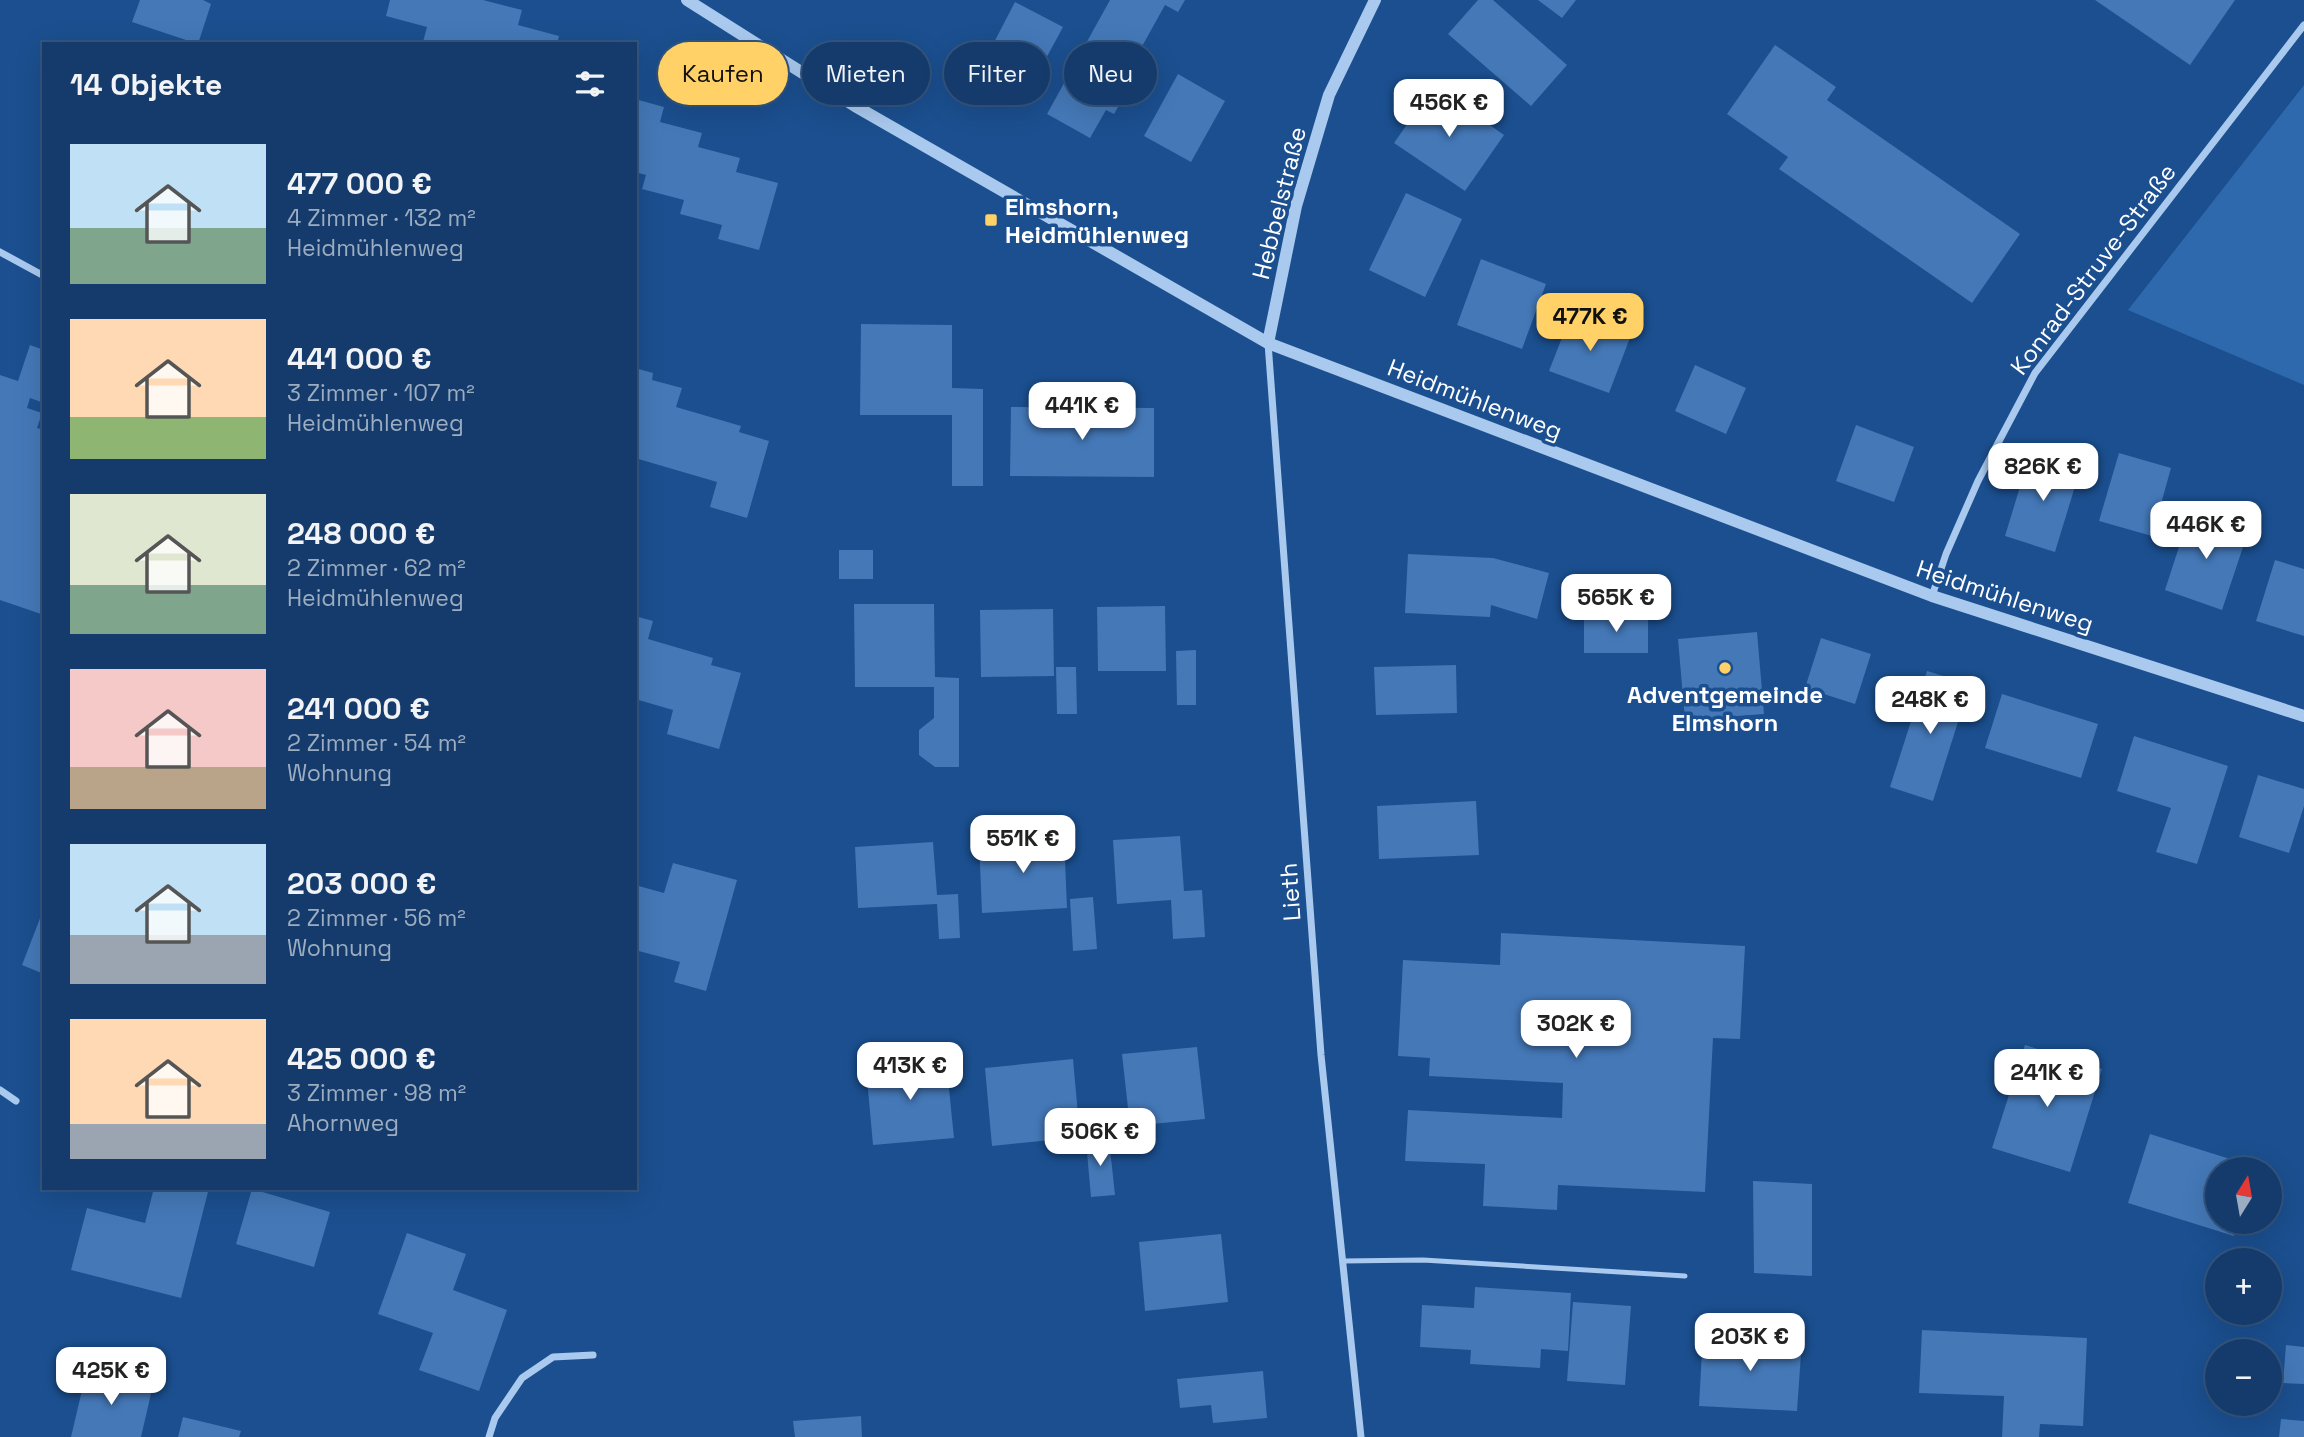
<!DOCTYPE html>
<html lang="de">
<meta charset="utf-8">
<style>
body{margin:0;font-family:"Space Grotesk",sans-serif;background:#1d4271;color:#f1f3f6;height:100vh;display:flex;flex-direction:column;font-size:26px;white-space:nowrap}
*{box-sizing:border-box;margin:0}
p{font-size:23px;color:#9dadc1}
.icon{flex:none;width:38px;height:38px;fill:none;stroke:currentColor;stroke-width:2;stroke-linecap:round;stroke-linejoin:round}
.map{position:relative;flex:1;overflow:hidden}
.details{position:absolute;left:42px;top:42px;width:595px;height:1148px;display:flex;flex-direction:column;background:#143b6b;border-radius:0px;box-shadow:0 7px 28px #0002,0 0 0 2px #33557e}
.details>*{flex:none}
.guide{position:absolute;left:658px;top:42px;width:665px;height:63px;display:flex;gap:14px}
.needle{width:46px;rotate:11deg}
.buttons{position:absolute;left:2205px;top:1157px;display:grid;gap:14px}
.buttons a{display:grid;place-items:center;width:77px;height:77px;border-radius:50%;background:#143b6b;box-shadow:0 7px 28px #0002,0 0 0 2px #33557e;font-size:35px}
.price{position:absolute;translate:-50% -60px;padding:0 16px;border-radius:14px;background:#fff;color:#222;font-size:23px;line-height:46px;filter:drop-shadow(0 2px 4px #0008)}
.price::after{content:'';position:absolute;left:50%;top:42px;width:21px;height:16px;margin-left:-10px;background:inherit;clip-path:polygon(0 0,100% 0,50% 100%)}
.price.current{background:#ffd166;color:#111}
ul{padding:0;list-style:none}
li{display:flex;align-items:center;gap:21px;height:175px;padding:0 28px}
li span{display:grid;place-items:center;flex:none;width:196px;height:140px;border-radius:0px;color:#555}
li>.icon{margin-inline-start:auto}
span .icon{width:84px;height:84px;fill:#fffc;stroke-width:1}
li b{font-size:30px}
h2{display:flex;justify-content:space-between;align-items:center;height:84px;padding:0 28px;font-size:30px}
.pill{padding:0 24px;border-radius:32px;background:#143b6b;box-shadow:0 7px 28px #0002,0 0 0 2px #33557e;font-size:24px;line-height:63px}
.pill.current{background:#ffd166;color:#111}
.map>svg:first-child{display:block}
.green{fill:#2e69ad}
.building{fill:#4478b7}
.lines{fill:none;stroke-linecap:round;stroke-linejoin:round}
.service{stroke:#a9c9ee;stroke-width:5}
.minor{stroke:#a9c9ee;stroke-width:7}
.tertiary{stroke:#a9c9ee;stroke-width:12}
.poi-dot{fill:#ffd166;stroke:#1b4f8f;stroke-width:2.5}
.labels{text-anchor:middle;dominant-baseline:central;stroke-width:7;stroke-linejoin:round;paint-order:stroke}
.street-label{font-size:24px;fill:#fff;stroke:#1b4f8f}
.poi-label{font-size:24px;font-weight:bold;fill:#fff;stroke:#1b4f8f;text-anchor:start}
</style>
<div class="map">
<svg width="2304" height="1437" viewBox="0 0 2304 1437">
<rect width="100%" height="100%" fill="#1b4f8f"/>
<path class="green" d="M2304,85V385L2128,310Z"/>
<g class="building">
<path d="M140,0H203L211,4L198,44L132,22Z"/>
<path d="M390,0H483L522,10L518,25L559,36L557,44H431L423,42L427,27L386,16Z"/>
<path d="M1110,0H1185L1178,12L1165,5L1125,77L1133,81L1114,114L1106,110L1090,138L1047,114Z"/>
<path d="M1478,0H1493L1567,65L1531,106L1448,34Z"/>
<path d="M1538,0H1576L1562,18Z"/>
<path d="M2095,0H2235L2190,65Z"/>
<path d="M1015,2L1063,27L1023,101L976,77Z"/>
<path d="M1775,45L1836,87L1827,100L2020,234L1972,303L1779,169L1788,157L1727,114Z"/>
<path d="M1178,74L1225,101L1191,162L1144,136Z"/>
<path d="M1434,86L1504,135L1465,191L1394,143Z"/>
<path d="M635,99L664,107L660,122L702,133L698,147L740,158L736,172L778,183L759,250L718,239L722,225L680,214L684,200L642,189L646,175L635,172Z"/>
<path d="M1406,193L1462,219L1425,297L1369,270Z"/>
<path d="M1481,259L1546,284L1522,349L1457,325Z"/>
<path d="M1572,312L1631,335L1609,393L1549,371Z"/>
<path d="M861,324L952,325V388L983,389V486H952V415H860Z"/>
<path d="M30,345L44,350V403L30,398L27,408L42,413L37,428L44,430V615L0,600V375L18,381Z"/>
<path d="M1695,365L1746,388L1726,434L1675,411Z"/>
<path d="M635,368L653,373L652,380L682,388L676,407L741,426L739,432L769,441L747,518L710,507L717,482L635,458Z"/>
<path d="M1011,407L1154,408V477L1010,476Z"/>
<path d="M1856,425L1914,447L1894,502L1836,481Z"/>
<path d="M2119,453L2171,468L2152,536L2099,521Z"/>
<path d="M2030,454L2080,470L2055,552L2005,536Z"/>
<path d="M2190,513L2248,532L2222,610L2165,590Z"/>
<rect x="839" y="550" width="34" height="29"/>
<path d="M1408,554L1493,558L1549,573L1537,619L1491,605L1490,617L1405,613Z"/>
<path d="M2275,560L2304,569V636L2256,621Z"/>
<path d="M854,604H934L935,677L959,678V767H935L919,755V730L934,718V687H855Z"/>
<path d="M1165,606L1166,671H1098L1097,607Z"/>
<path d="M1053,609L1054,676L981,677L980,610Z"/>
<rect x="1584" y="615" width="64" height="38"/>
<path d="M635,616L653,621L648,639L713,658L711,665L741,673L719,749L667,734L673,710L635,699Z"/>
<path d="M1757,632L1764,714L1685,720L1678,639Z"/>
<path d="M1821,638L1871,654L1855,704L1805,688Z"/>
<path d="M1196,650V705H1177L1176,651Z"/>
<path d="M1456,665L1457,713L1376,715L1374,667Z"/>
<path d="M1056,667H1076L1077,714H1057Z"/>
<path d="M1927,671L1970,684L1933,801L1890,787Z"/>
<path d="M2002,694L2098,724L2081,778L1985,748Z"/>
<path d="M2134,736L2228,766L2197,864L2156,852L2171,808L2117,791Z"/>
<path d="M2258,775L2304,789V806L2289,853L2239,837Z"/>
<path d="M1476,801L1479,855L1379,859L1377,806Z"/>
<path d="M1180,836L1184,891L1202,890L1205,937L1173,939L1171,900L1117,904L1113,840Z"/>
<path d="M1064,837L1067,908L982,913L979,841Z"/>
<path d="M933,842L937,895L958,894L960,938L939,939L937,904L858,908L855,847Z"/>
<path d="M673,863L737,880L706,991L674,982L680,962L635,950V885L664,893Z"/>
<path d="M1093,897L1097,949L1073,951L1070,899Z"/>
<path d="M44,908V974L22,965Z"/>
<path d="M1501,933L1745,946L1740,1039L1713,1038L1705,1192L1558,1185L1557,1210L1483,1206L1485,1164L1405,1161L1408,1110L1562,1118L1563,1083L1429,1076L1430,1058L1398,1056L1403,960L1500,965Z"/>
<path d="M2025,1045L2102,1069L2070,1172L1992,1148Z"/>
<path d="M1197,1047L1205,1119L1130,1126L1122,1054Z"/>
<path d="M946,1059L954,1138L873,1145L866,1067Z"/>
<path d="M1073,1059L1080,1137L992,1146L985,1068Z"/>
<path d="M2150,1134L2259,1168L2217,1169V1222H2238L2234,1236L2128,1203Z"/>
<path d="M1109,1139L1115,1195L1091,1197L1086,1141Z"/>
<path d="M1753,1181L1812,1184V1276L1754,1273Z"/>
<path d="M154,1188H209L181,1298L71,1270L87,1208L145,1223Z"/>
<path d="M252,1189L330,1212L314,1267L236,1244Z"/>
<path d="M407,1233L466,1254L453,1290L507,1310L479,1391L419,1370L433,1333L378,1314Z"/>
<path d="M1221,1234L1228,1302L1145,1311L1139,1242Z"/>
<path d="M1475,1287L1571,1293L1568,1351L1541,1349L1540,1368L1470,1364L1471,1350L1420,1347L1422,1305L1474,1308Z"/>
<path d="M1573,1302L1631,1306L1625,1385L1567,1381Z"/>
<path d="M1922,1330L2087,1338L2083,1426L2040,1424L2039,1437H2002L2004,1396L1919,1393Z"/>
<path d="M1703,1334L1802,1340L1797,1411L1699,1406Z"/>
<path d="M2286,1345L2304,1347V1384L2283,1383Z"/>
<path d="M87,1369L153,1385L141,1437H71Z"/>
<path d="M1263,1371L1267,1418L1213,1423L1211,1405L1180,1408L1177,1379Z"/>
<path d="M861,1416L862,1437H795L793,1421Z"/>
<path d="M183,1417L241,1431L239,1437H178Z"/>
<path d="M2281,1419L2304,1421V1437H2279Z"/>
</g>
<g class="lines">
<path class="service" d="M1343,1261L1423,1260L1685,1276"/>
<g class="minor">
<path d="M0,252L44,276"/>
<path d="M1268,343L1321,1055L1361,1437"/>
<path d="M1932,596L1946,554L1978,481L2035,373L2304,25"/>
<path d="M0,1090L16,1101"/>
<path d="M489,1437L495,1418L522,1378L553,1357L593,1355"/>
</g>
<g class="tertiary">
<path d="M687,0L855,106L1268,343L1932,596L2304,716"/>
<path d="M1268,343L1296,206L1329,95L1375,0"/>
</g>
</g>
<g class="poi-dot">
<rect x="984" y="213" width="14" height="14" rx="3.5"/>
<circle cx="1725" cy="668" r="7"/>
</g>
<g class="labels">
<g class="street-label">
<text transform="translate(1279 203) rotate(-76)">Hebbelstraße</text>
<text transform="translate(2093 269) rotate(-53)">Konrad-Struve-Straße</text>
<text transform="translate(1475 399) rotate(21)">Heidmühlenweg</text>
<text transform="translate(2005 596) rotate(18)">Heidmühlenweg</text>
<text transform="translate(1290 892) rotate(-94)">Lieth</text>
</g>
<g class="poi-label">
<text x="1005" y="206">Elmshorn,<tspan x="1005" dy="28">Heidmühlenweg</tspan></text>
<text x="1725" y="694" text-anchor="middle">Adventgemeinde<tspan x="1725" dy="28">Elmshorn</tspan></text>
</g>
</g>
</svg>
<div class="buttons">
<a><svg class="needle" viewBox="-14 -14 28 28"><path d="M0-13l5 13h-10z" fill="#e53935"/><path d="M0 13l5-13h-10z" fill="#9dadc1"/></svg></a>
<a>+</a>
<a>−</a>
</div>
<b class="price" style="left:1449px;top:139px">456K €</b>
<b class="price current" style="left:1590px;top:353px">477K €</b>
<b class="price" style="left:1082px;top:442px">441K €</b>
<b class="price" style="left:2043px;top:503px">826K €</b>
<b class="price" style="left:2206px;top:561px">446K €</b>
<b class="price" style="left:1616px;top:634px">565K €</b>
<b class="price" style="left:1930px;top:736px">248K €</b>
<b class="price" style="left:1023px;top:875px">551K €</b>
<b class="price" style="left:1576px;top:1060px">302K €</b>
<b class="price" style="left:910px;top:1102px">413K €</b>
<b class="price" style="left:2047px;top:1109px">241K €</b>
<b class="price" style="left:1100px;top:1168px">506K €</b>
<b class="price" style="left:1750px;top:1373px">203K €</b>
<b class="price" style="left:111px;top:1407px">425K €</b>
<div class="guide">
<a class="pill current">Kaufen</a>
<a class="pill">Mieten</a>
<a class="pill">Filter</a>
<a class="pill">Neu</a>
</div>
<section class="details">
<h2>14 Objekte<svg class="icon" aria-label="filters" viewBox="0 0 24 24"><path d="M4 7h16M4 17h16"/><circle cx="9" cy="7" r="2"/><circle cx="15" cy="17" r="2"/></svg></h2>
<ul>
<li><span style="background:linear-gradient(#bfe0f5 60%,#7fa58c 0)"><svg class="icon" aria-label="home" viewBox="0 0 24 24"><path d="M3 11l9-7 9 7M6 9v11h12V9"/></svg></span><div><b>477 000 €</b><p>4 Zimmer · 132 m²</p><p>Heidmühlenweg</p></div></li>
<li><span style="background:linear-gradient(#ffd9b3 70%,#8fb573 0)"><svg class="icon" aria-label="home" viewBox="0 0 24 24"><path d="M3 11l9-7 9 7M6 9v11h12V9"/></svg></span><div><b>441 000 €</b><p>3 Zimmer · 107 m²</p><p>Heidmühlenweg</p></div></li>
<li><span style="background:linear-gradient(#dfe7d0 65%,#7fa58c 0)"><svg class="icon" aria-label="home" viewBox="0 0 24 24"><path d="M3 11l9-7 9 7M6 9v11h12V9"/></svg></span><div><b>248 000 €</b><p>2 Zimmer · 62 m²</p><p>Heidmühlenweg</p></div></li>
<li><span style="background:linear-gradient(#f6c9c9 70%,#b9a48a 0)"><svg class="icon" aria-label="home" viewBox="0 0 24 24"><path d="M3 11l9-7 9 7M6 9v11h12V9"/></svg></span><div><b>241 000 €</b><p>2 Zimmer · 54 m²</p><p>Wohnung</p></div></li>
<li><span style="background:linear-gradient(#bfe0f5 65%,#9aa5b1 0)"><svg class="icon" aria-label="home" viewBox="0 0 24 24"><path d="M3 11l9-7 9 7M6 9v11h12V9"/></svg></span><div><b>203 000 €</b><p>2 Zimmer · 56 m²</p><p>Wohnung</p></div></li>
<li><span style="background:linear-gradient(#ffd9b3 75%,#9aa5b1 0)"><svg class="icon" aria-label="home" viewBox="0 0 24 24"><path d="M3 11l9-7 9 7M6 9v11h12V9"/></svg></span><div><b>425 000 €</b><p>3 Zimmer · 98 m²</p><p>Ahornweg</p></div></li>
</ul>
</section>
</div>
